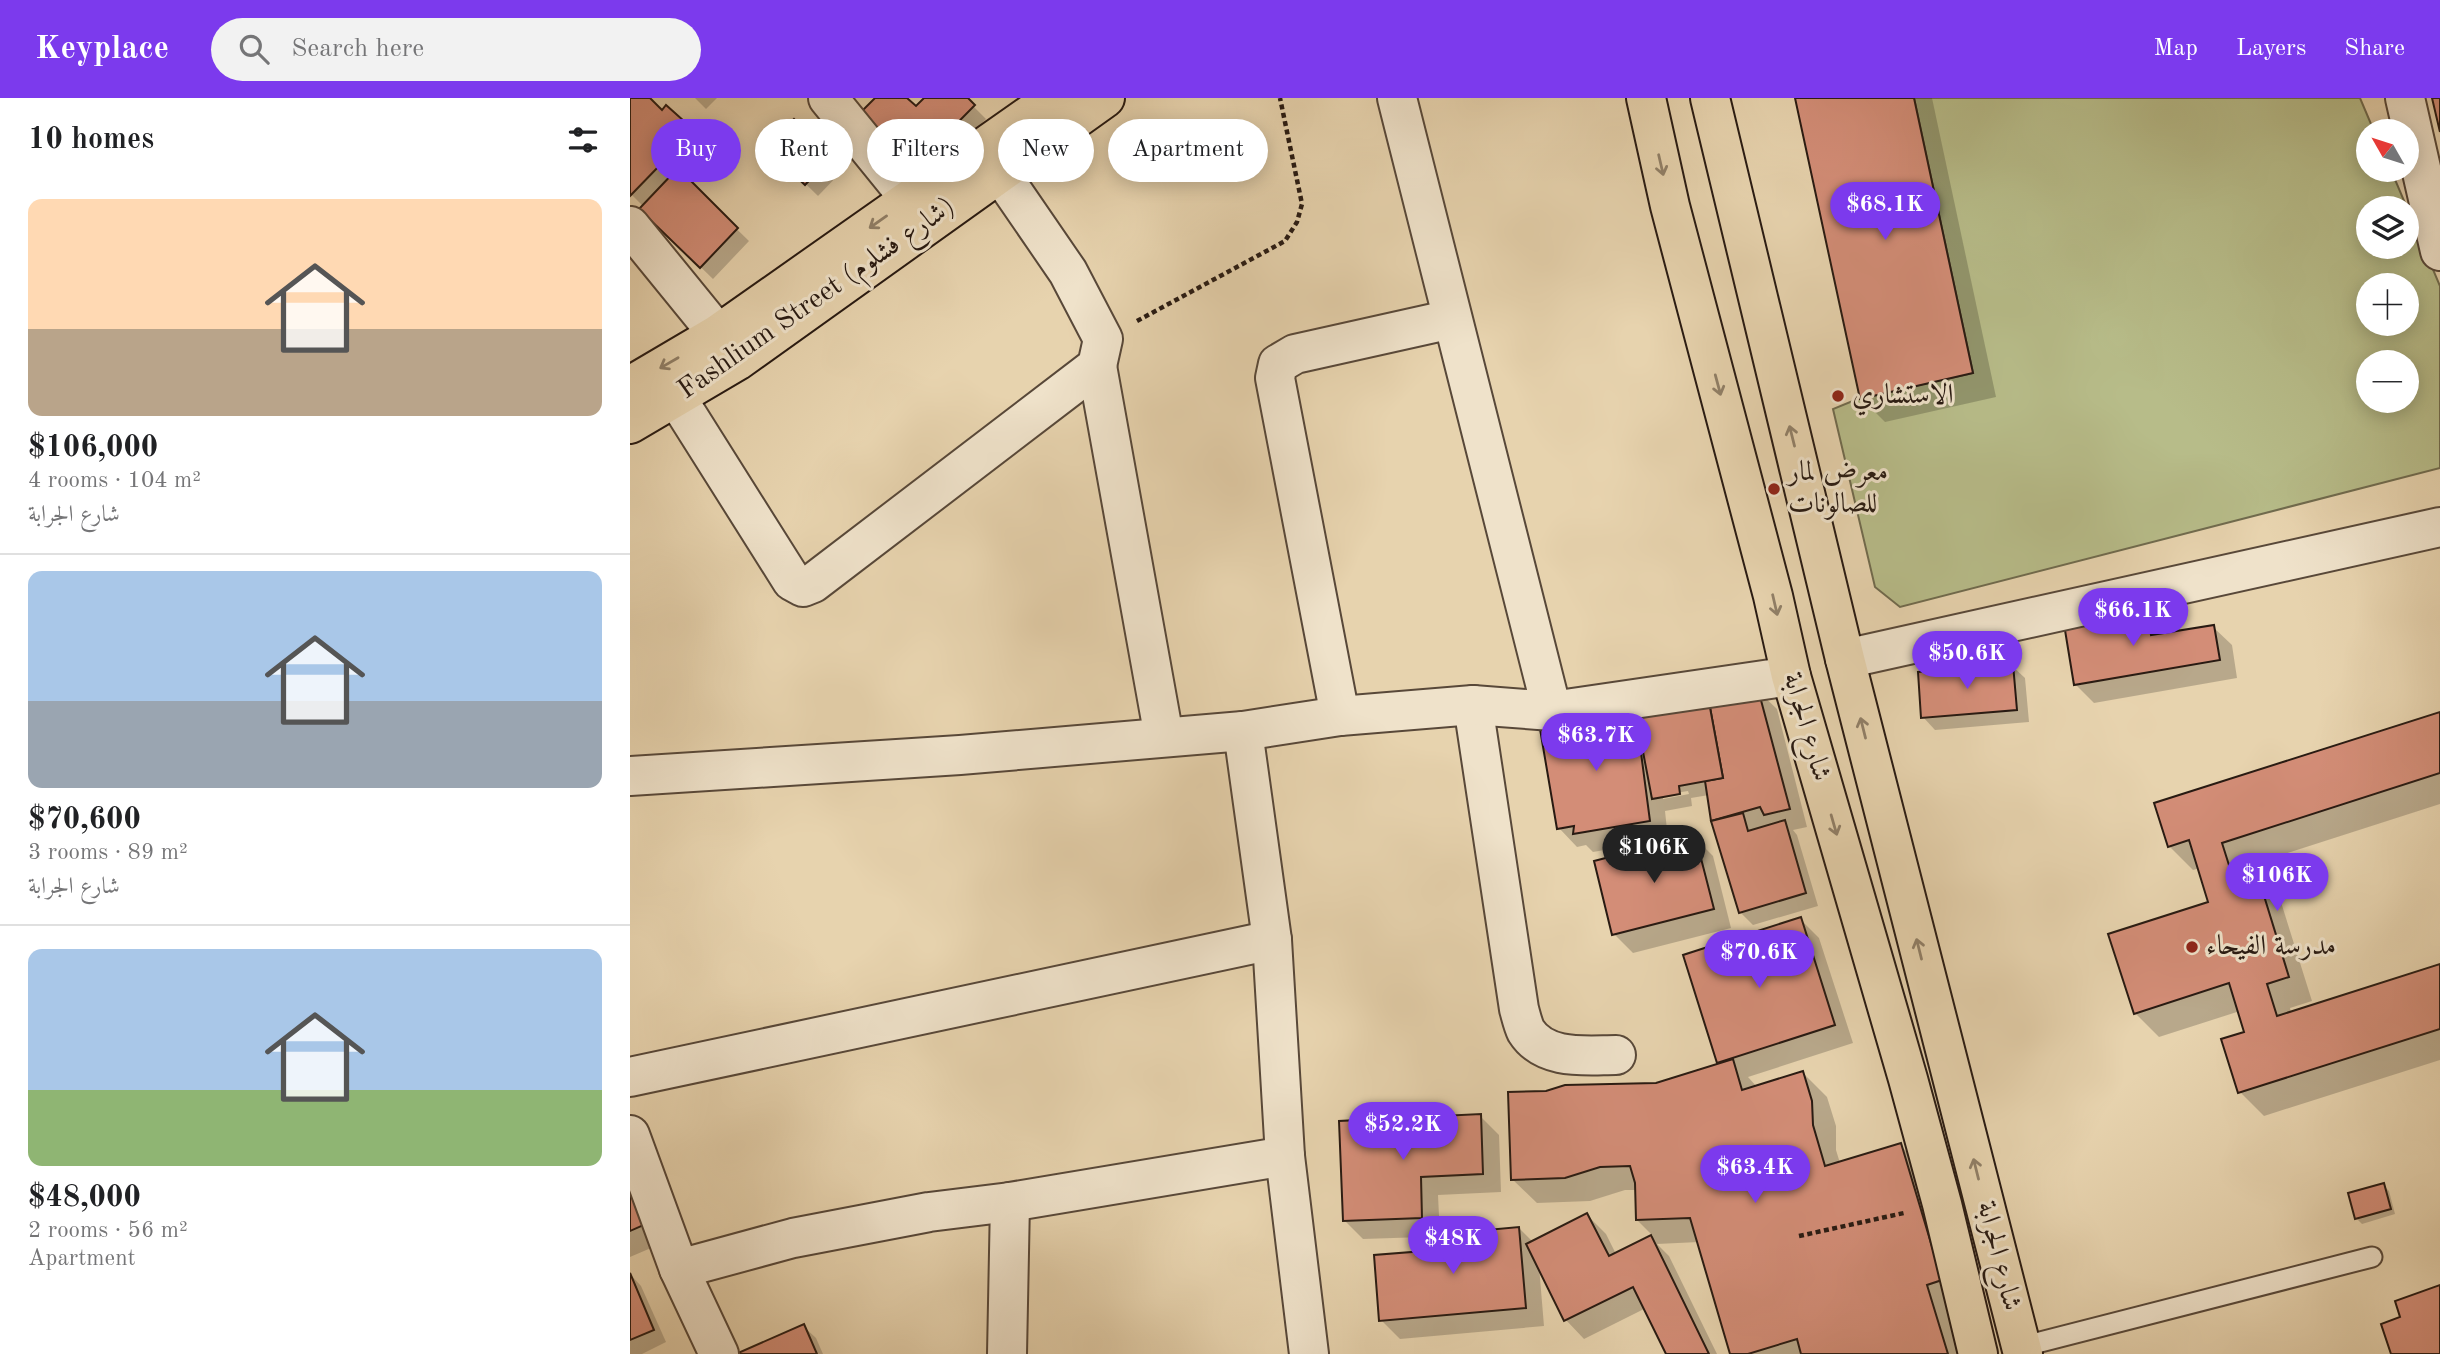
<!DOCTYPE html>
<meta charset="utf-8">
<style>
body{margin:0;font-family:"Old Standard TT",Amiri,serif;background:#f2f2f2;color:#202124;height:100vh;display:flex;flex-direction:column;font-size:26px;white-space:nowrap}
*{box-sizing:border-box;margin:0}
p{font-size:23px;color:#757577}
.icon{flex:none;width:38px;height:38px;fill:none;stroke:currentColor;stroke-width:2;stroke-linecap:round;stroke-linejoin:round}
.map{position:relative;flex:1;overflow:hidden}
.drawer{display:flex;flex-direction:column;background:#fff;width:630px}
.drawer>*{flex:none}
.guide{position:absolute;left:21px;top:21px;width:665px;height:63px;display:flex;gap:14px}
.needle{width:46px;rotate:309deg}
.controls{position:absolute;left:1726px;top:21px;display:grid;gap:14px}
.controls a{display:grid;place-items:center;width:63px;height:63px;border-radius:50%;background:#fff;box-shadow:0 4px 18px #0003;font-size:35px}
.price{position:absolute;translate:-50% -60px;padding:0 16px;border-radius:24px;background:#7c3aed;color:#fff;font-size:23px;line-height:46px;filter:drop-shadow(0 2px 4px #0008)}
.price::after{content:'';position:absolute;left:50%;top:42px;width:21px;height:16px;margin-left:-10px;background:inherit;clip-path:polygon(0 0,100% 0,50% 100%)}
.price.on{background:#222;color:#fff}
ul{padding:0;list-style:none}
li{display:grid;align-content:center;gap:14px;height:371px;padding:0 28px}
li+li{border-top:2px solid #e0e0e0}
li span{display:grid;place-items:center;height:217px;border-radius:14px;color:#555}
li>.icon{margin-inline-start:auto}
span .icon{width:126px;height:126px;fill:#fffc;stroke-width:1}
li b{font-size:30px}
h2{display:flex;justify-content:space-between;align-items:center;height:84px;padding:0 28px;font-size:30px}
.tag{padding:0 24px;border-radius:32px;background:#fff;box-shadow:0 4px 18px #0003;font-size:24px;line-height:63px}
.tag.on{background:#7c3aed;color:#fff}
header{display:flex;align-items:center;gap:42px;box-sizing:border-box;height:98px;padding:0 35px;background:#7c3aed;color:#fff}
header strong{font-size:33px}
nav{display:flex;gap:38px;margin-inline-start:auto;font-size:24px}
.search{width:490px;height:63px;background:#f2f2f2;display:flex;align-items:center;gap:18px;box-sizing:border-box;padding:0 24px;border-radius:38px;color:#757577;font-size:26px}
main{display:flex;flex:1;min-height:0}
.map>svg:first-child{display:block}
.green{fill:#b7bc89;stroke:#706b4e;stroke-width:2;fill-rule:evenodd}
.shadow{fill:#0003;fill-rule:evenodd}
.building{fill:#d38d77;stroke:#281a12;stroke-width:2}
.lines{fill:none;stroke-linecap:round;stroke-linejoin:round}
.service-casing{stroke:#584839;stroke-width:23}
.minor-casing{stroke:#584839;stroke-width:42}
.primary-casing{stroke:#281a12;stroke-width:42}
.path{stroke:#281a12;stroke-width:4.5;stroke-dasharray:5 3.5;stroke-linecap:butt}
.service{stroke:#efe2ca;stroke-width:19}
.minor{stroke:#efe2ca;stroke-width:38}
.primary{stroke:#e7d3ae;stroke-width:38}
.oneway{stroke:#918068}
.poi-dot{fill:#8f2418;stroke:#efe2ca;stroke-width:2.5}
.labels{text-anchor:middle;dominant-baseline:central;stroke-width:6;stroke-linejoin:round;paint-order:stroke}
.street-label{font-size:28px;fill:#281a12;stroke:#efe2ca}
.poi-label{font-size:28px;fill:#281a12;stroke:#efe2ca;text-anchor:start}
</style>
<header>
<strong>Keyplace</strong>
<div class="search"><svg class="icon" aria-label="search" viewBox="0 0 24 24"><circle cx="10" cy="10" r="6"/><path d="M15 15l6 6"/></svg>Search here</div>
<nav><a>Map</a><a>Layers</a><a>Share</a></nav>
</header>
<main>
<section class="drawer">
<h2>10 homes<svg class="icon" aria-label="filters" viewBox="0 0 24 24"><path d="M4 7h16M4 17h16"/><circle cx="9" cy="7" r="2"/><circle cx="15" cy="17" r="2"/></svg></h2>
<ul>
<li><span style="background:linear-gradient(#ffd9b3 60%,#b9a48a 0)"><svg class="icon" aria-label="home" viewBox="0 0 24 24"><path d="M3 11l9-7 9 7M6 9v11h12V9"/></svg></span><div><b>$106,000</b><p>4 rooms · 104 m²</p><p>شارع الجرابة</p></div></li>
<li><span style="background:linear-gradient(#a9c7e8 60%,#9aa5b1 0)"><svg class="icon" aria-label="home" viewBox="0 0 24 24"><path d="M3 11l9-7 9 7M6 9v11h12V9"/></svg></span><div><b>$70,600</b><p>3 rooms · 89 m²</p><p>شارع الجرابة</p></div></li>
<li><span style="background:linear-gradient(#a9c7e8 65%,#8fb573 0)"><svg class="icon" aria-label="home" viewBox="0 0 24 24"><path d="M3 11l9-7 9 7M6 9v11h12V9"/></svg></span><div><b>$48,000</b><p>2 rooms · 56 m²</p><p>Apartment</p></div></li>
</ul>
</section>
<div class="map">
<svg width="1810" height="1256" viewBox="0 0 1810 1256">
<rect width="100%" height="100%" fill="#e7d3ae"/>
<filter id="stains"><feTurbulence type="fractalNoise" baseFrequency=".00286" numOctaves="4"/><feColorMatrix values="0 0 0 0 .2 0 0 0 0 .09 0 0 0 0 .02 0 0 0 .5 -.17"/></filter>
<radialGradient id="worn" r=".72"><stop offset=".6" stop-color="#630" stop-opacity="0"/><stop offset="1" stop-color="#630" stop-opacity=".3"/></radialGradient>
<path class="green" d="M1284,0H1730L1744,33H1738V72H1761L1810,188V370L1270,509L1245,489L1203,311L1230,300L1343,275ZM1738,110H1776V149H1738ZM1738,187H1776V226H1738ZM1738,264H1776V303H1738Z"/>
<g class="shadow">
<path d="M0,0H17L32,14L62,34L81,52L54,80L119,143L83,181L11,111L13,108L0,95Z"/>
<path d="M65,0H87L76,11Z"/>
<path d="M248,0H275L286,11L297,0H335L356,21L296,82L231,17Z"/>
<path d="M1167,0H1302L1366,299L1255,324L1231,300Z"/>
<path d="M164,24L213,72L188,98L139,50Z"/>
<path d="M1516,514L1535,533L1536,537L1583,529L1602,547L1607,580L1464,605L1446,587Z"/>
<path d="M1382,568L1395,580L1399,624L1305,632L1293,619Z"/>
<path d="M1128,593L1147,611L1177,729L1163,732L1167,737L1188,808L1123,827L1110,814L1083,723L1079,697L1061,700L1062,708L1035,713L1038,741L963,754L956,747L947,749L929,730L911,627ZM1058,693L1059,696L1033,701V697Z"/>
<path d="M1810,616V706L1614,769L1618,780L1626,777L1650,801L1682,903L1660,910L1661,915L1810,868V962L1634,1018L1610,994L1616,935L1610,913L1529,939L1505,915L1580,805L1570,770L1563,772L1539,748Z"/>
<path d="M1064,739L1083,758L1101,830L1003,855L984,836Z"/>
<path d="M1170,821L1189,840L1223,945L1118,979L1127,989L1173,975L1197,999L1206,1028V1052L1210,1065L1270,1047L1294,1071L1334,1256H1102L1069,1144L1027,1146L1039,1158L1087,1256H1038L1016,1210L954,1241L936,1222L909,1168L914,1228L770,1241L751,1222L796,1154L794,1139L733,1141L714,1122L850,1018L869,1037L871,1094L808,1097L810,1138L889,1130L903,1144L957,1117L976,1136L986,1156L1023,1138L1007,1122L1006,1092H995L960,1103L907,1105L882,1081L1026,986L1091,966L1089,964Z"/>
<path d="M0,1077L42,1141L0,1159Z"/>
<path d="M1753,1087L1759,1093L1765,1116L1732,1126L1726,1120Z"/>
<path d="M0,1176L11,1188L36,1244L12,1256H0Z"/>
<path d="M173,1228L186,1240L193,1256H110Z"/>
</g>
<g class="building">
<path d="M0,0H20L32,12L36,7L64,32L0,98Z"/>
<path d="M245,0H277L286,8L294,0H338L345,7L283,70L228,17Z"/>
<path d="M1165,0H1284L1343,275L1230,301Z"/>
<path d="M1802,0H1810V34Z"/>
<path d="M164,21L202,58L175,87L136,50Z"/>
<path d="M48,70L108,130L70,170L9,111Z"/>
<path d="M1517,512L1521,537L1584,527L1590,562L1444,587L1434,526Z"/>
<path d="M1383,566L1387,612L1291,620L1288,574Z"/>
<path d="M1128,591L1160,711L1134,717L1130,709L1081,723L1075,683L1093,680L1079,604Z"/>
<path d="M1079,604L1093,680L1049,688L1050,696L1022,701L1006,617Z"/>
<path d="M1810,614V675L1592,745L1604,783L1627,775L1659,879L1637,886L1647,918L1810,866V931L1608,995L1591,941L1614,934L1599,885L1504,916L1478,836L1578,804L1559,742L1538,749L1524,705Z"/>
<path d="M1006,617L1020,723L943,736L944,728L927,731L909,625Z"/>
<path d="M1113,715L1118,733L1155,722L1176,795L1109,815L1081,723Z"/>
<path d="M1065,737L1084,811L982,837L964,763Z"/>
<path d="M1171,819L1205,927L1087,965L1053,857Z"/>
<path d="M1103,961L1112,992L1173,973L1182,1003L1183,1027L1195,1068L1271,1045L1312,1182L1297,1187L1318,1256H1171L1167,1241L1118,1256H1100L1060,1120L1006,1122L1005,1085L1000,1068L970,1069L935,1080L881,1082L878,994L916,993L935,987L1026,985Z"/>
<path d="M851,1016L853,1076L791,1079L792,1120L713,1123L709,1023Z"/>
<path d="M0,1075L25,1122L0,1133Z"/>
<path d="M1754,1085L1761,1111L1725,1121L1718,1095Z"/>
<path d="M957,1115L979,1158L1021,1137L1079,1256H1036L1003,1189L934,1223L896,1146Z"/>
<path d="M889,1129L896,1210L749,1223L744,1157L794,1153L792,1138Z"/>
<path d="M0,1175L24,1232L0,1242Z"/>
<path d="M1810,1187V1256H1761L1751,1226L1770,1219L1765,1203Z"/>
<path d="M174,1226L187,1256H106Z"/>
</g>
<g class="lines">
<defs>
<path id="service" d="M1391,1249L1742,1159"/>
<g id="minor">
<path d="M198,0L280,101"/>
<path d="M767,0L922,613"/>
<path d="M1775,0L1810,153"/>
<path d="M0,128L88,236"/>
<path d="M467,268L534,639"/>
<path d="M46,299L162,483L173,489L183,485L467,268L473,241L438,174L370,75"/>
<path d="M1215,561L1810,429"/>
<path d="M843,607L889,911C891,918 893,927 896,933C915,963 957,957 986,957"/>
<path d="M710,618L645,280L648,266L665,256L822,221"/>
<path d="M613,633L642,842L655,1058L679,1256"/>
<path d="M0,678L330,657L613,633L710,618L843,607L922,613L1161,578"/>
<path d="M0,979L642,842"/>
<path d="M0,1037L49,1171L89,1256"/>
<path d="M49,1171L163,1140L299,1114L380,1104L655,1058"/>
<path d="M377,1256L380,1104"/>
</g>
<g id="primary">
<path d="M1016,0L1040,108L1143,498L1161,578L1278,981L1312,1106L1348,1256"/>
<path d="M1080,0L1215,561L1393,1256"/>
<path d="M0,288L88,236L424,0"/>
<path d="M0,326L107,263L475,0"/>
</g>
</defs>
<use href="#service" class="service-casing"/>
<use href="#minor" class="minor-casing"/>
<use href="#primary" class="primary-casing"/>
<g class="path">
<path d="M507,223L655,143L667,124L672,106L650,0"/>
<path d="M1169,1138L1274,1115"/>
</g>
<use href="#service" class="service"/>
<use href="#minor" class="minor"/>
<use href="#primary" class="primary"/>
</g>
<defs><path id="oneway-shaft" d="M-6 0H5M1.5-3L5.5 0L1.5 3" fill="none" stroke-width="1.6" stroke-linecap="round" stroke-linejoin="round" transform="scale(1.75)"/></defs>
<g class="oneway">
<use href="#oneway-shaft" transform="translate(1031 67) rotate(77)"/>
<use href="#oneway-shaft" transform="translate(248 124) rotate(145)"/>
<use href="#oneway-shaft" transform="translate(39 265) rotate(150)"/>
<use href="#oneway-shaft" transform="translate(1088 287) rotate(75)"/>
<use href="#oneway-shaft" transform="translate(1162 338) rotate(-104)"/>
<use href="#oneway-shaft" transform="translate(1145 507) rotate(77)"/>
<use href="#oneway-shaft" transform="translate(1233 630) rotate(-104)"/>
<use href="#oneway-shaft" transform="translate(1204 727) rotate(74)"/>
<use href="#oneway-shaft" transform="translate(1289 851) rotate(-104)"/>
<use href="#oneway-shaft" transform="translate(1346 1071) rotate(-104)"/>
</g>
<g class="poi-dot">
<circle cx="1208" cy="298" r="7"/>
<circle cx="1144" cy="391" r="7"/>
<circle cx="1562" cy="849" r="7"/>
</g>
<g class="labels">
<g class="street-label">
<text transform="translate(187 201) rotate(-35)">Fashlium Street (شارع فشلوم)</text>
<text transform="translate(1176 629) rotate(74)">شارع الجرابة</text>
<text transform="translate(1368 1158) rotate(76)">شارع الجرابة</text>
</g>
<g class="poi-label">
<text x="1222" y="298">الاستشاري</text>
<text x="1158" y="375">معرض لمار<tspan x="1158" dy="32">للصالونات</tspan></text>
<text x="1576" y="849">مدرسة الفيحاء</text>
</g>
</g>
<rect width="100%" height="100%" filter="url(#stains)"/>
<rect width="100%" height="100%" fill="url(#worn)"/>
</svg>
<div class="controls">
<a><svg class="needle" viewBox="-14 -14 28 28"><path d="M0-13l5 13h-10z" fill="#e53935"/><path d="M0 13l5-13h-10z" fill="#757577"/></svg></a>
<a><svg class="icon" aria-label="layers" viewBox="0 0 24 24"><path d="M12 4l9 5-9 5-9-5zM3 14l9 5 9-5"/></svg></a>
<a>+</a>
<a>−</a>
</div>
<b class="price" style="left:1255px;top:144px">$68.1K</b>
<b class="price" style="left:1503px;top:550px">$66.1K</b>
<b class="price" style="left:1337px;top:593px">$50.6K</b>
<b class="price" style="left:966px;top:675px">$63.7K</b>
<b class="price on" style="left:1024px;top:787px">$106K</b>
<b class="price" style="left:1647px;top:815px">$106K</b>
<b class="price" style="left:1129px;top:892px">$70.6K</b>
<b class="price" style="left:773px;top:1064px">$52.2K</b>
<b class="price" style="left:1125px;top:1107px">$63.4K</b>
<b class="price" style="left:823px;top:1178px">$48K</b>
<div class="guide">
<a class="tag on">Buy</a>
<a class="tag">Rent</a>
<a class="tag">Filters</a>
<a class="tag">New</a>
<a class="tag">Apartment</a>
</div>
</div>
</main>
